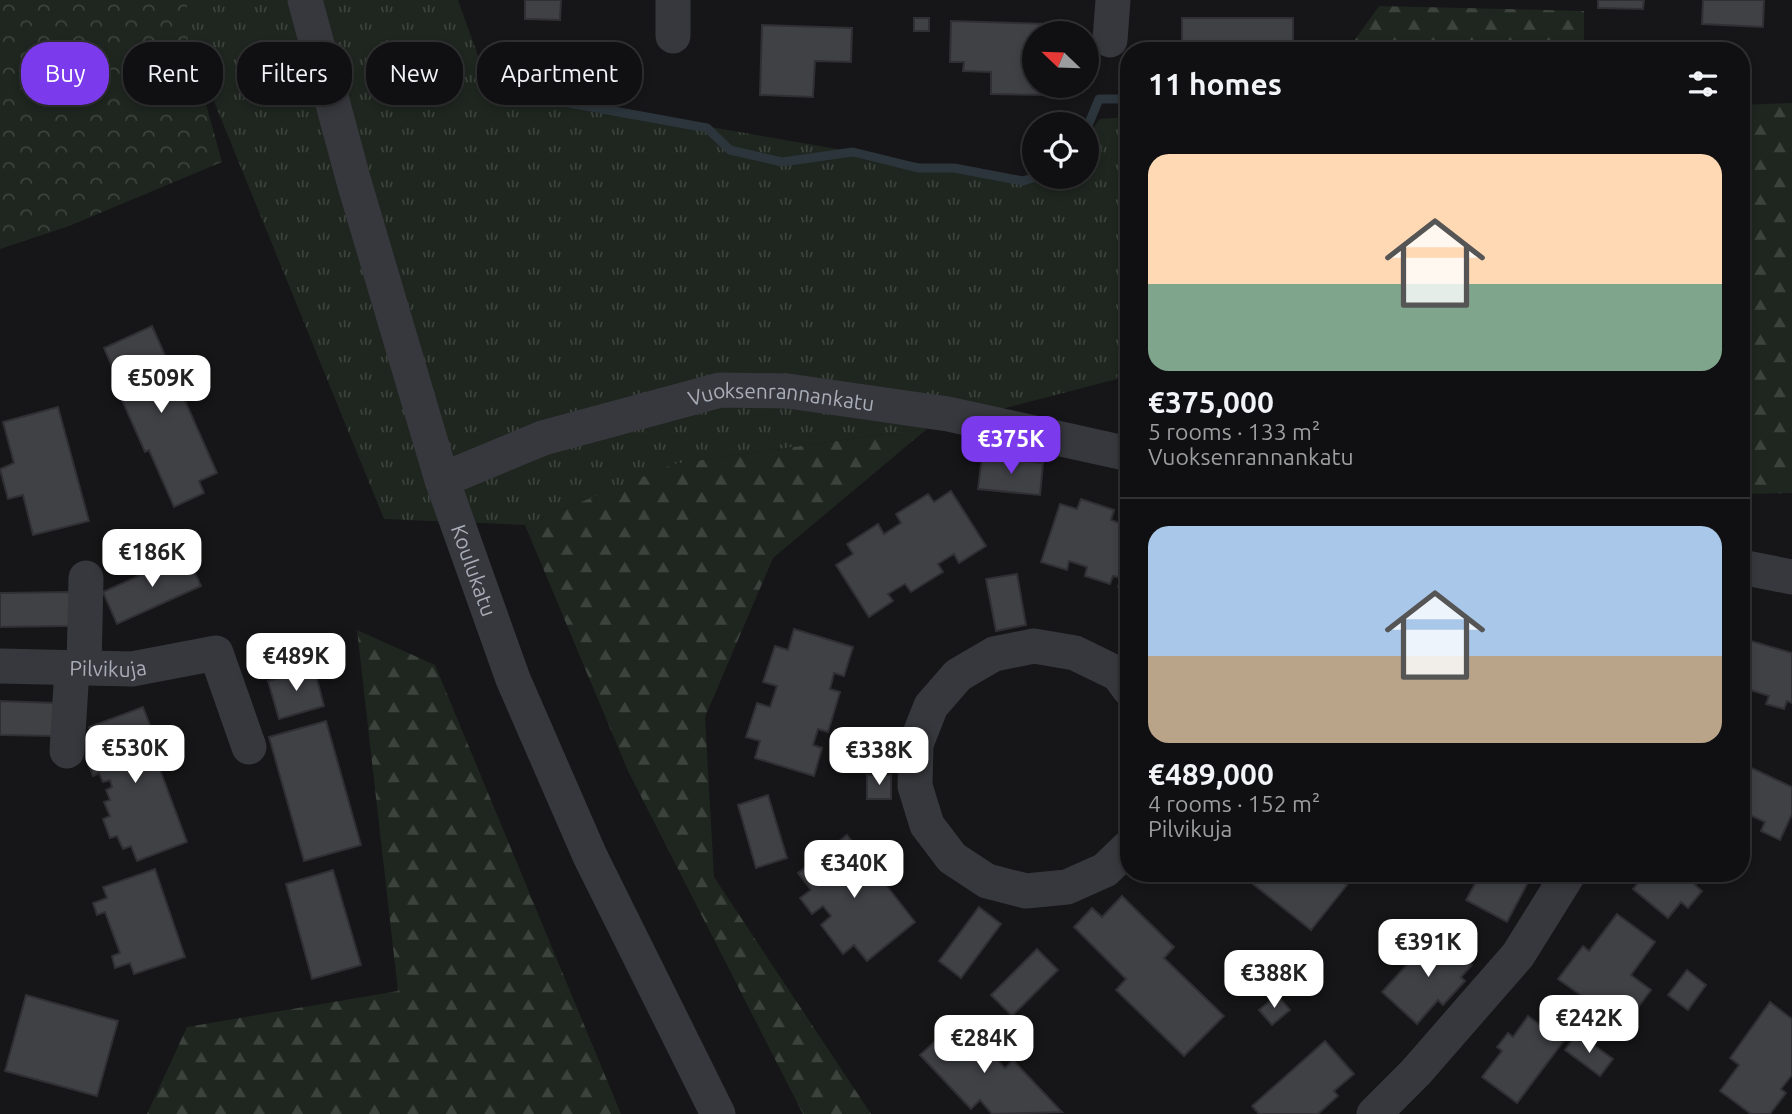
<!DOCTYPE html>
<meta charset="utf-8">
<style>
body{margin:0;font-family:Ubuntu,sans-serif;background:#19191b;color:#f1f3f6;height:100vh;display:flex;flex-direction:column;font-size:26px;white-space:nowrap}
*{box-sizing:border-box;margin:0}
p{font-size:23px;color:#9c9d9f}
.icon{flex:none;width:38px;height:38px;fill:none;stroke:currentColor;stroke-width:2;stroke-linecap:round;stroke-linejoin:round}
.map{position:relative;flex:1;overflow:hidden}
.sheet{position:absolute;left:1120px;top:42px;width:630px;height:840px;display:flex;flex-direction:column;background:#101012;border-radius:28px;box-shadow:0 4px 10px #0003,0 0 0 2px #303032}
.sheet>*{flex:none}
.banner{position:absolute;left:21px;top:42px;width:665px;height:63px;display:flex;gap:14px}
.needle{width:46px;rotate:293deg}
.buttons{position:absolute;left:1022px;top:21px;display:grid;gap:14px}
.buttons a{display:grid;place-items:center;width:77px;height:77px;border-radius:50%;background:#101012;box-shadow:0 4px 10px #0003,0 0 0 2px #303032;font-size:35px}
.price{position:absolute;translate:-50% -60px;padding:0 16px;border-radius:14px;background:#fff;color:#222;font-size:23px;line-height:46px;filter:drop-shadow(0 2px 4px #0008)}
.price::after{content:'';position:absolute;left:50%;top:42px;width:21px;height:16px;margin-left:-10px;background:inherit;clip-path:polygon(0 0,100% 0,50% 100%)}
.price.current{background:#7c3aed;color:#fff}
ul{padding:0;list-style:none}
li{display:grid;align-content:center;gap:14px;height:371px;padding:0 28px}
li+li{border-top:2px solid #303032}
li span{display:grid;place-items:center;height:217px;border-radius:21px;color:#555}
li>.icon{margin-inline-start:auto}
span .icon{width:126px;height:126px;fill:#fffc;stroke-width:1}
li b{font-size:30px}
h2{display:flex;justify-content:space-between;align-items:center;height:84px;padding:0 28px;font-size:30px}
.pill{padding:0 24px;border-radius:28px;background:#101012;box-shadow:0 4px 10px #0003,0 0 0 2px #303032;font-size:24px;line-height:63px}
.pill.current{background:#7c3aed;color:#fff}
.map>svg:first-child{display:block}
.grass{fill:url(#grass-tufts)}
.forest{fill:url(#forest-firs)}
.park{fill:url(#park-crowns)}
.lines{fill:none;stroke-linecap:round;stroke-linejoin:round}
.stream{stroke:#2c353c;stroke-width:9}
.building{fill:#404145;stroke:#303034;stroke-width:2}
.minor{stroke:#37383d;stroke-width:35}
.labels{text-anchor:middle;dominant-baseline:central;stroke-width:5;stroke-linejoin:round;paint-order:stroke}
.street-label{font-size:21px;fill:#a8adb8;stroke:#111113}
</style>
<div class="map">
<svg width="1792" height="1114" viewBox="0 0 1792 1114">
<defs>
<pattern id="grass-tufts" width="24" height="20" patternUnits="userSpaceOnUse" patternTransform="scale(1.75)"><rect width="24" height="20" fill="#1e261f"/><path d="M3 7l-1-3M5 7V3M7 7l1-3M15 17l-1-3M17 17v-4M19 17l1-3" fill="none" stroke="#3c433d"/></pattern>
<pattern id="forest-firs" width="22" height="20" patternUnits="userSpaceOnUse" patternTransform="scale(1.75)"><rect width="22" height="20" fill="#1e261f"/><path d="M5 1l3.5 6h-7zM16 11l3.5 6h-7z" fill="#3c433d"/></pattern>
<pattern id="park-crowns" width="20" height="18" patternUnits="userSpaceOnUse" patternTransform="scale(1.75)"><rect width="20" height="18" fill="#1e261f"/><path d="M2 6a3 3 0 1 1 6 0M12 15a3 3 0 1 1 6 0" fill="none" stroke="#3c433d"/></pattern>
</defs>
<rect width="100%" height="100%" fill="#161618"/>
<path class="grass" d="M187,0H458L494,100L531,96L1023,181L1034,175L1087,177V135L1100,119L1129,117V308L1117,379L928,428L675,464L525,525L384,519L187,35Z"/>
<g class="forest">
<path d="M1379,6L1584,11V51H1347Z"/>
<path d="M1792,103V493L1741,494V105Z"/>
<path d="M928,428L773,558L705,717L714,877L871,1114H803L628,771L525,525L674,464Z"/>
<path d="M357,630L435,665L621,1114H147L187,1027L398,991Z"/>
</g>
<path class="park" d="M0,0H187V35L222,162L69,226L0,249Z"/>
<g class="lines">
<g class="stream">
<path d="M531,96L707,128L730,150L782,162L853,152L918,168H954L1023,181L1036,177"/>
<path d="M1087,128L1099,99H1129"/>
</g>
</g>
<g class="building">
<path d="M525,0H561L560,20L525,19Z"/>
<path d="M1598,0H1644L1643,9L1598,8Z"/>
<path d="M1703,0H1764L1763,27L1702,24Z"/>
<rect x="914" y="18" width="15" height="13"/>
<rect x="1182" y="18" width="111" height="33"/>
<path d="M951,21L1048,24L1047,33H1034V86H1046V95L991,94V72L963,71L964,62H950Z"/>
<path d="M762,25L852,28L851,62L815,61L813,97L760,95Z"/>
<path d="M152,326L217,473L199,481L204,493L174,507L149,450L145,452L122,400L126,399L104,348Z"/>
<path d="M58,407L89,521L33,535L23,495L8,499L0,469L14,463L3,422Z"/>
<path d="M982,457L1043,463L1040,495L978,489Z"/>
<path d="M951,491L986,546L959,563L954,554L938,564L943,572L911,592L905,584L888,594L893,601L869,617L836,565L853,554L847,544L878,524L884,534L901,523L896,514L928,494L934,502Z"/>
<path d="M1081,499L1114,510L1111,520L1125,525L1129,515V591L1118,587L1121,578L1113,576L1110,584L1085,576L1087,567L1069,561L1067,570L1041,562L1060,504L1077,509Z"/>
<path d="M186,554L201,586L117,624L103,592Z"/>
<path d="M1017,574L1026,625L996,631L986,579Z"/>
<path d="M70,592V626L0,627V593Z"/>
<path d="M794,629L853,647L844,676L834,673L830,689L840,692L828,732L818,729L813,745L822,748L814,776L755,758L760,741L746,737L757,703L770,707L777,686L763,682L775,646L788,650Z"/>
<path d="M1741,638L1792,653V703L1787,701L1784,709L1766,704L1769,696L1741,687Z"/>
<path d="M314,668L324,706L279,719L268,681Z"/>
<path d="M0,701L56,703L55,736L0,735Z"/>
<path d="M143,707L165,764L159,767L187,842L137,861L131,846L123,849L117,836L110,838L103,819L110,816L104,802L110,800L106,790L112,787L110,780L103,782L99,773L93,776L86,758L93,756L90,748L96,746L89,727Z"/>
<path d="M326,721L361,845L304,861L269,737Z"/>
<path d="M1741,763L1792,787V814L1780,840L1761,831L1765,822L1741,811Z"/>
<rect x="867" y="775" width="24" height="24"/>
<path d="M768,795L787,858L756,868L738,805Z"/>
<path d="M847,835L915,922L867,961L854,945L843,954L821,925L831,916L823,906L812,914L800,898L811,890L798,873Z"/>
<path d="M155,869L185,957L134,974L130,963L115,968L112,956L120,953L105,912L97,915L93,903L107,898L103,887Z"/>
<path d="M333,870L361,965L312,979L286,884Z"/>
<path d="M1239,873H1333L1347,885L1311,930Z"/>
<path d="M1481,873H1533L1507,922L1466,900Z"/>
<path d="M1640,873H1705L1695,885L1702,891L1688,908L1681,902L1668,918L1633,889L1643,877Z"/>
<path d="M1122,896L1174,947L1164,958L1224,1016L1184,1056L1116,990L1126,979L1074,927L1092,908L1102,917Z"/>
<path d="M979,907L1001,924L961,978L939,961Z"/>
<path d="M1617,914L1655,942L1631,975L1651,990L1624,1026L1558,979L1583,946L1589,951Z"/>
<path d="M1436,933L1472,965L1461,977L1465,981L1443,1005L1438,1000L1417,1024L1382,992Z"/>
<path d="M1037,949L1058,970L1012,1016L991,995Z"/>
<path d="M1687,970L1706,985L1688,1010L1668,995Z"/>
<path d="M26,995L118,1021L97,1096L5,1071Z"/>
<path d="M1277,995L1290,1010L1272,1025L1259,1010Z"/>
<path d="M1770,1002L1792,1019V1075L1781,1089L1786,1093L1770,1114H1751L1720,1091L1739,1065L1730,1058Z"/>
<path d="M1528,1016L1563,1042L1517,1103L1482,1077L1502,1051L1497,1047L1508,1033L1513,1037Z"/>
<path d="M959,1019L1005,1068L1013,1060L1062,1112L992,1114L980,1100L971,1109L920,1055Z"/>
<path d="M1577,1033L1613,1059L1600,1076L1565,1050Z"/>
<path d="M1325,1041L1354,1074L1334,1091L1338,1096L1318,1114H1259L1252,1106Z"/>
</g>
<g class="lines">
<g class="minor">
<path id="s1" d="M305,0L354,182L442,480L513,679L590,856L718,1114"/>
<path d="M673,36V0"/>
<path d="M1110,40L1113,0"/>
<path id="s2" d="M442,480L543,438L720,390L788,391L948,414L1129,454"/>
<path d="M1741,567L1792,577"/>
<path id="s3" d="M0,666L132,669L216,653L249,747"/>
<path d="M84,668L86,578"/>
<path d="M1129,689L1118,674L1075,653L1034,646L994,654L958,675L931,706L916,744L915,786L927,825L952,858L987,881L1026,891L1067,887L1105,870L1129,847"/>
<path d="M67,751L72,668"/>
<path d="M1374,1114L1416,1072L1518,955L1569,873"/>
</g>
</g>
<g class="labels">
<g class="street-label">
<text stroke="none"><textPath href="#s2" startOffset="354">Vuoksenrannankatu</textPath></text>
<text stroke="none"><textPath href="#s1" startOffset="595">Koulukatu</textPath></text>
<text stroke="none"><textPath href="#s3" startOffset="108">Pilvikuja</textPath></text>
</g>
</g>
</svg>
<div class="buttons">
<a><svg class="needle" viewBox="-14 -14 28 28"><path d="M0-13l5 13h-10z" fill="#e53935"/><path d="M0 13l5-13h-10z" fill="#9c9d9f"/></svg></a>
<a><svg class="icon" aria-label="locate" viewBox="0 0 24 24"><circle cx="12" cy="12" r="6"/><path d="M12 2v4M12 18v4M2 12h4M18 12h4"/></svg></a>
</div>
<b class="price" style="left:161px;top:415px">€509K</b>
<b class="price current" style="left:1011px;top:476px">€375K</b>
<b class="price" style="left:152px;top:589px">€186K</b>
<b class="price" style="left:296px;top:693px">€489K</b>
<b class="price" style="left:135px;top:785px">€530K</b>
<b class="price" style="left:879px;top:787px">€338K</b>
<b class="price" style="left:854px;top:900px">€340K</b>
<b class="price" style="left:1428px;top:979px">€391K</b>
<b class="price" style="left:1274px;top:1010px">€388K</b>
<b class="price" style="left:1589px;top:1055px">€242K</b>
<b class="price" style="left:984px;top:1075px">€284K</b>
<div class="banner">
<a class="pill current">Buy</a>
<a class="pill">Rent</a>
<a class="pill">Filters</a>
<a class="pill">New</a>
<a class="pill">Apartment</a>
</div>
<section class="sheet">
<h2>11 homes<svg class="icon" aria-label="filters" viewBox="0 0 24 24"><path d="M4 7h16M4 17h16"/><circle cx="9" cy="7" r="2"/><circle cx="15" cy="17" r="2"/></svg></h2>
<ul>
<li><span style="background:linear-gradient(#ffd9b3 60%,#7fa58c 0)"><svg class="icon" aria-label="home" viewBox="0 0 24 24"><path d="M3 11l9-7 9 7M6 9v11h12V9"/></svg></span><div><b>€375,000</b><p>5 rooms · 133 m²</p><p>Vuoksenrannankatu</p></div></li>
<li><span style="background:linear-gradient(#a9c7e8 60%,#b9a48a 0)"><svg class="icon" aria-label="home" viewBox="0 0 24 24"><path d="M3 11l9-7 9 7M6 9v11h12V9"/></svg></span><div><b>€489,000</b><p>4 rooms · 152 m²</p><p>Pilvikuja</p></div></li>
</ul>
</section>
</div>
